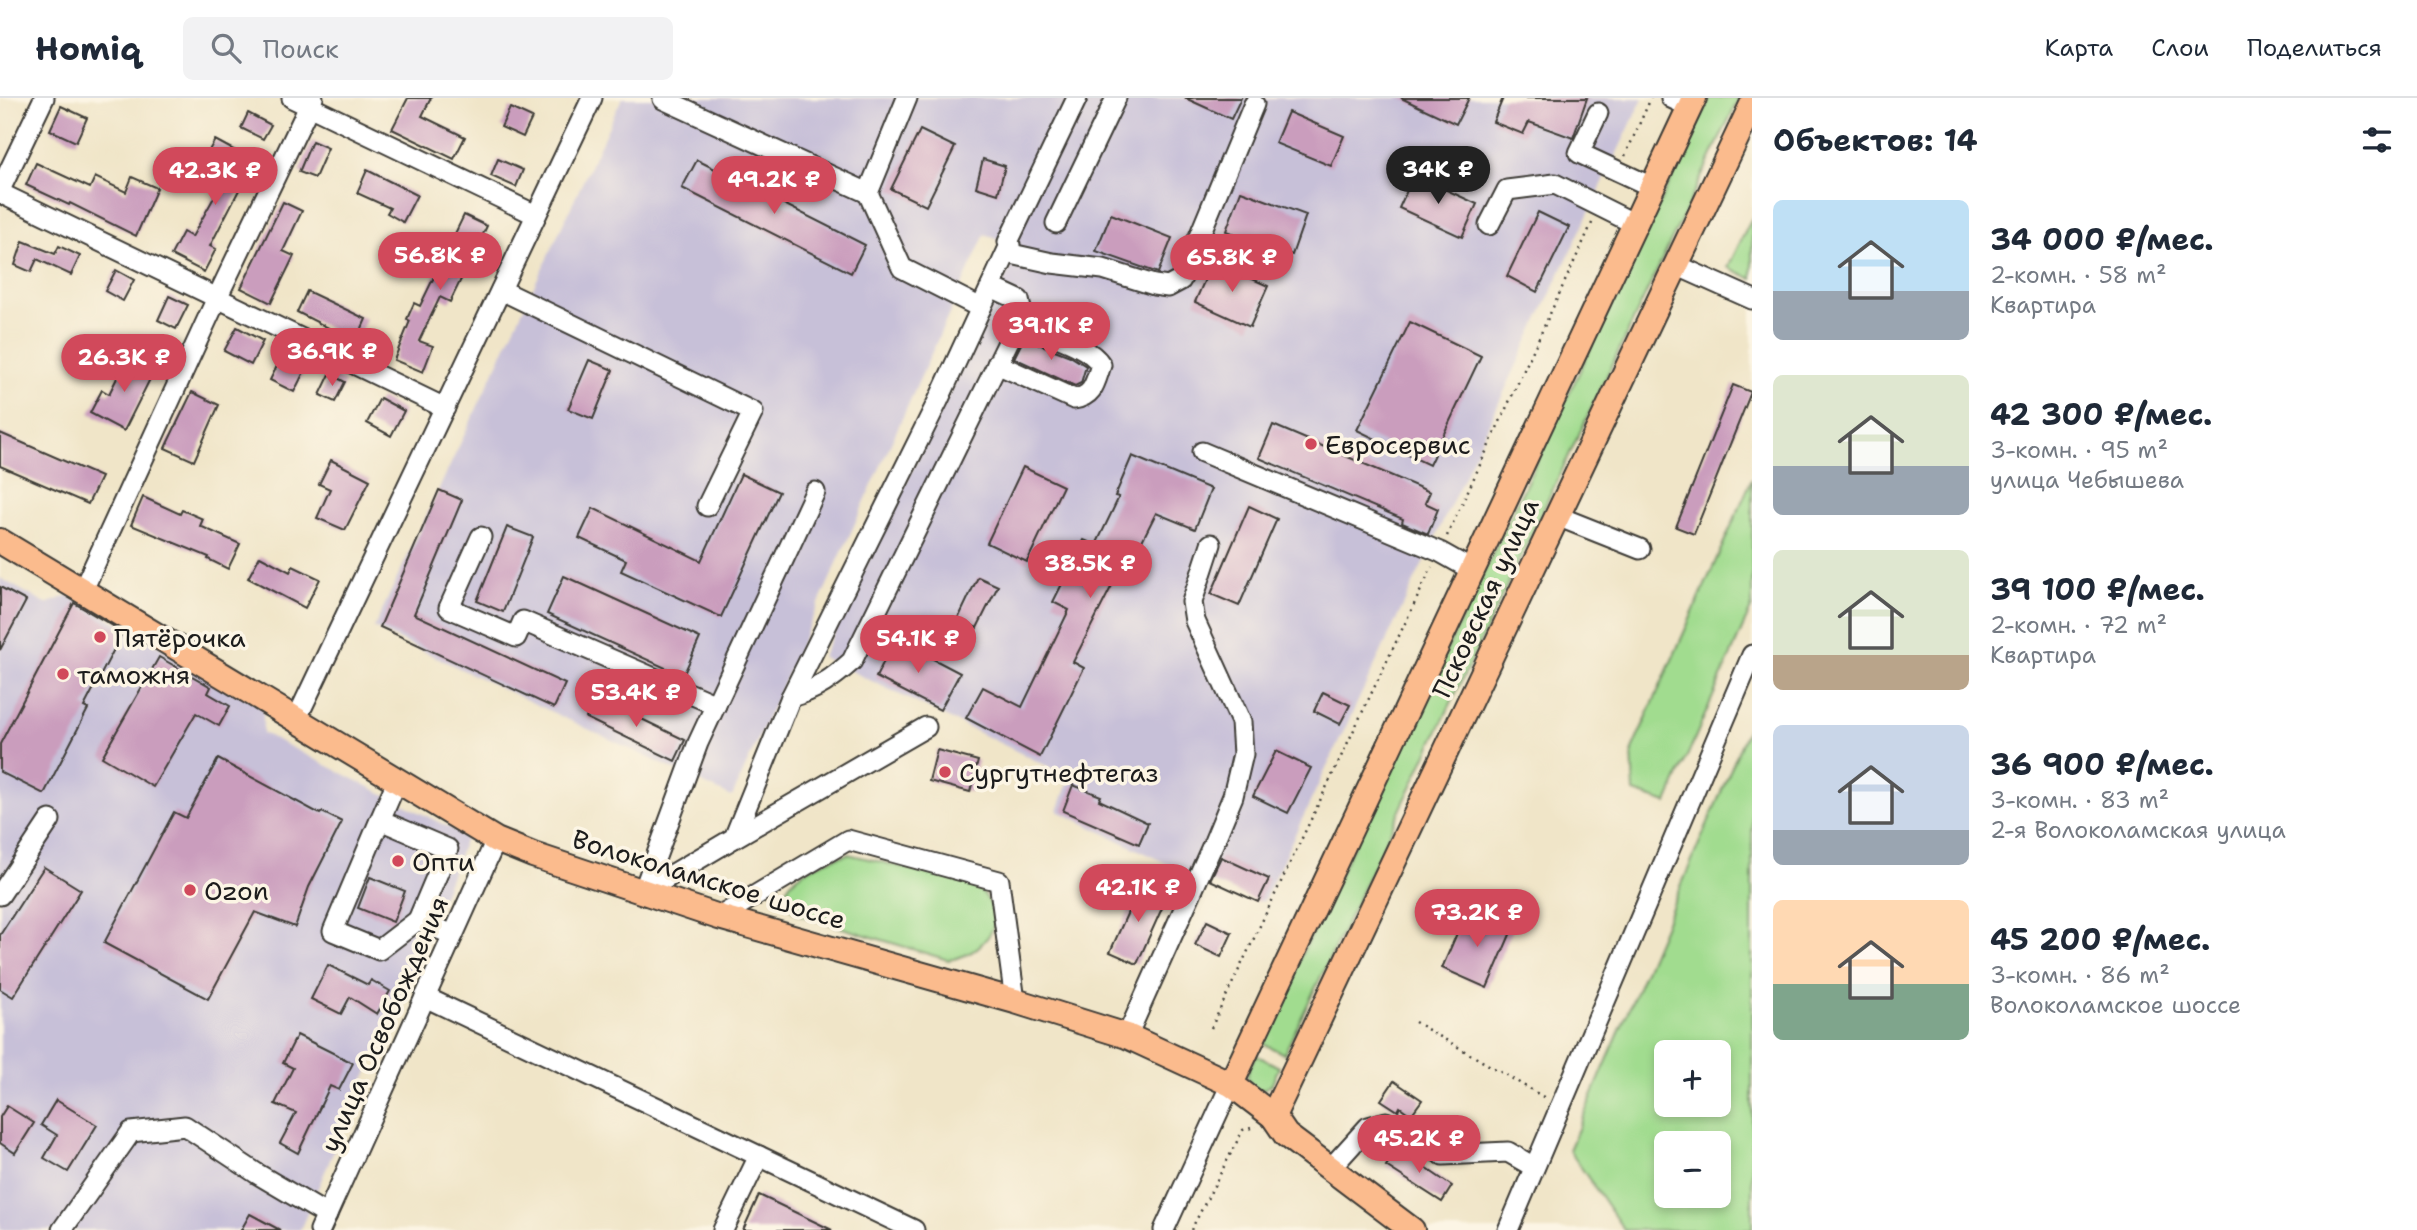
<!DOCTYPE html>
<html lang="ru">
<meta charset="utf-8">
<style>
body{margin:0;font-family:"Shantell Sans",sans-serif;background:#f2f2f3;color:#1f2937;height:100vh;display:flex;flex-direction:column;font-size:26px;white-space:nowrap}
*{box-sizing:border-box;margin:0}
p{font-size:23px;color:#747a83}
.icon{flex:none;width:38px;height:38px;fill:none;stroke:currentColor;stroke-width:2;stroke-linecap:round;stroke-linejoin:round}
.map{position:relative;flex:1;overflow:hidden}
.side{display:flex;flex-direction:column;background:#fff;width:665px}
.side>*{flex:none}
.tools{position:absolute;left:1654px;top:942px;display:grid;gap:14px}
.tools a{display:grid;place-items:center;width:77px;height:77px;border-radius:10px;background:#fff;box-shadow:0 4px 10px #0003;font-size:35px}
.price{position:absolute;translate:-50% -60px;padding:0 16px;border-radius:24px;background:#d1495b;color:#fff;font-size:23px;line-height:46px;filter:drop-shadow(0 2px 4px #0008)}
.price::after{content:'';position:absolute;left:50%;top:42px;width:21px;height:16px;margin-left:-10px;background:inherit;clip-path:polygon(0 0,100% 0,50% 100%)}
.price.current{background:#222;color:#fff}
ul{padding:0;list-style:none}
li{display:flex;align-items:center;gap:21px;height:175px;padding:0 21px}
li span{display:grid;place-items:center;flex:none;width:196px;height:140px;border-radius:10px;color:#555}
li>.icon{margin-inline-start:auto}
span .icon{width:84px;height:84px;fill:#fffc;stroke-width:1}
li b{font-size:30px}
h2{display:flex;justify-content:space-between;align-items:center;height:84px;padding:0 21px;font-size:30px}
header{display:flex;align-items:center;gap:42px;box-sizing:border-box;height:98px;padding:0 35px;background:#fff;border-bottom:2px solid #e0e1e3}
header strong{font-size:33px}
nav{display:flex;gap:38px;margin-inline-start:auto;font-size:24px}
.search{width:490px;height:63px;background:#f2f2f3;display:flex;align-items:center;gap:18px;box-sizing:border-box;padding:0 24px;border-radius:10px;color:#747a83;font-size:26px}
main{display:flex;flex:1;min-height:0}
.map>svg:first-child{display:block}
.industrial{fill:#c7c0d8}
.green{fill:#a1dc8f;stroke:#5e7c56;stroke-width:2;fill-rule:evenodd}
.building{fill:#ca9dbd}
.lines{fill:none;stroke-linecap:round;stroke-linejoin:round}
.minor-casing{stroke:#3c3a36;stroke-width:23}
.major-casing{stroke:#3c3a36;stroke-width:28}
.path{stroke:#3c3a36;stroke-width:2.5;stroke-dasharray:2 5;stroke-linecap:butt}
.minor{stroke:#fff;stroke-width:19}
.major{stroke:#fbbb8d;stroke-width:24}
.poi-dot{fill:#d1495b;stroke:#fcf5e5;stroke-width:2.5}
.labels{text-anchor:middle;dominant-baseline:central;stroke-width:7;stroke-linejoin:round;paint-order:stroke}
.poi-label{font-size:26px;fill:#1c1c1c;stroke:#fcf5e5;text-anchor:start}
.street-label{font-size:26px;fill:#1c1c1c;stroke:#fcf5e5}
</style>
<header>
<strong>Homiq</strong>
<div class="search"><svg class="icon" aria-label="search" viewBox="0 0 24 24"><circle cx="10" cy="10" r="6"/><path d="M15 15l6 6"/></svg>Поиск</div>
<nav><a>Карта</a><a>Слои</a><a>Поделиться</a></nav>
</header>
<main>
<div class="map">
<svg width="1752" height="1132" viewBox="0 0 1752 1132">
<rect width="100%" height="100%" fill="#fcf5e5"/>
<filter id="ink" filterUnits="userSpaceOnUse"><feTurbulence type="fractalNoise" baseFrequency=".0143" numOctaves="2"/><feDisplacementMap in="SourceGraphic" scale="14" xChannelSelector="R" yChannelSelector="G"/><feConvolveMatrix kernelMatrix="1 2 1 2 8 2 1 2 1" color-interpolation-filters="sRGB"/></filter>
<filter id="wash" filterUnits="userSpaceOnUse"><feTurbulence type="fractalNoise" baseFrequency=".00686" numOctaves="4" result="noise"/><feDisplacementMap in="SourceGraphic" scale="28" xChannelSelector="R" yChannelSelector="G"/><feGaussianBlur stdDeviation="1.57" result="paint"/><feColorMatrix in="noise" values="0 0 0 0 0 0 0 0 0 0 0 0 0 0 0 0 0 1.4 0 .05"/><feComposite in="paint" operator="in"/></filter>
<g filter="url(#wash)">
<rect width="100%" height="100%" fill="#f0e5c8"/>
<g class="industrial">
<path d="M622,0H1643L1263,804L1180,772L1058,713L1070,679L822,559L1019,151L985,136L732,699L374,530Z"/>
<path d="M0,480L46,506L69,497L263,608V635L466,738L438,810L300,1132H0Z"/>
</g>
<g class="green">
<path d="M1710,0H1739L1284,956L1260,944Z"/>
<path d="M1752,120V181L1728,169Z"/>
<path d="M1752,381V508L1667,705L1634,694L1632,652Z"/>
<path d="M1752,621V1132H1624L1569,1052ZM1666,954H1718V1006H1666ZM1666,1045H1718V1097H1666Z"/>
<path d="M848,756L973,786C991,801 1004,821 986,841C975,854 965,859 948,862L800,817L785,806C779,777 827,762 848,756Z"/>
<path d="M1256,957L1279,969L1272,986L1262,992L1254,991C1242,977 1249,972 1256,957Z"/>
</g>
<g id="blocks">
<g class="building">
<path d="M408,0H431L422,18L465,39L454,61L392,31Z"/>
<path d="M1185,0H1241L1231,21Z"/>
<path d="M1401,0H1469L1456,26Z"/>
<path d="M1503,0H1587L1573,40L1529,24L1523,36L1493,24Z"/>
<path d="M61,8L87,20L76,44L50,32Z"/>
<path d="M510,10L532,20L523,39L501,29Z"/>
<path d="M1288,14L1344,38L1331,68L1275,45Z"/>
<path d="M248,15L271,27L263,41L241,30Z"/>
<path d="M920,32L955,49L926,108L891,91Z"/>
<path d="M215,42L254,63L210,148L216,151L204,174L171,157L183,134L192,139L222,85L218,83L224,72L204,61Z"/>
<path d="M312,43L328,50L315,80L299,74Z"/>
<path d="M498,61L523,72L516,89L491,78Z"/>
<path d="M983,61L1005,68L998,96L976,89Z"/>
<path d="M697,62L865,147L851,175L682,90Z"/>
<path d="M36,65L90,90L95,79L126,94L132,79L157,90L136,138L70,105L69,107L26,87Z"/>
<path d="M367,72L417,97L403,124L387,115L390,110L357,95Z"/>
<path d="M1414,77L1477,106L1462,139L1399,110Z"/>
<path d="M1241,93L1306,117L1292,157L1226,133Z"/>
<path d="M283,104L302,113L283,153L294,158L271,205L241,190Z"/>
<path d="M1538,114L1569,129L1537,194L1507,178Z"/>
<path d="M1111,116L1172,140L1158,175L1096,153Z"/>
<path d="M464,117L487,128L450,204L440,199L419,243L433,248L423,274L394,262L410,223L407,221L414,205L420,208Z"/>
<path d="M23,143L55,156L59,148L80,158L71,177L37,161L31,174L15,167Z"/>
<path d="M1213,163L1268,188L1250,229L1195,204Z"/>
<path d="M116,172L134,182L123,203L105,193Z"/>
<path d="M307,193L366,221L356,244L297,214Z"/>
<path d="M169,198L188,207L176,231L158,222Z"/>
<path d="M1410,224L1481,258L1429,367L1357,332Z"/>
<path d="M237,229L263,243L251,267L224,253Z"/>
<path d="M1024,240L1070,258L1086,268L1081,285L1075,288L1014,260Z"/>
<path d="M284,254L308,266L294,294L270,282Z"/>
<path d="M128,258L155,271L124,333L90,315L102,292L109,296Z"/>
<path d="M589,262L613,272L593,321L568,311Z"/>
<path d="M330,276L345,284L335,304L320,297Z"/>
<path d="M1733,287L1751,294L1694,436L1676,429Z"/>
<path d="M192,294L219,307L194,363L165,350Z"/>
<path d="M380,300L404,313L391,338L367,325Z"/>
<path d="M1273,327L1430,394L1425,405L1438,411L1428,436L1402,425L1403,421L1259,360Z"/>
<path d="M0,335L101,379L88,406L0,368Z"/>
<path d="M1132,358L1211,391L1195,431L1156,415L1136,455L1130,452L1073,564L1084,570L1040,659L966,620L983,589L1022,609L1069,512L1053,504L1084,442L1096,447L1119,399L1115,398Z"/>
<path d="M331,362L370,382L345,432L317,420L330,391L319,386Z"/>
<path d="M1023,369L1063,388L1027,464L987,445Z"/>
<path d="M741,376L779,394L721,519L621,473L626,462L579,440L593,410L701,463Z"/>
<path d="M439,392L462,402L414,516L565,586L554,610L380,529Z"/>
<path d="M143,399L180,416L182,412L203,421L200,428L240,446L228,471L208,461L209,459L131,427Z"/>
<path d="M1249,408L1277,421L1239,508L1211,496Z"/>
<path d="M507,429L533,439L503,514L477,503Z"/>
<path d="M260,458L290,474L293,468L320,481L305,510L248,480Z"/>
<path d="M564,478L700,540L683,578L547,516Z"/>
<path d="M978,479L998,488L977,530L958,521Z"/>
<path d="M0,489L26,503L0,552Z"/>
<path d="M74,505L123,534L84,609L88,611L44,696L0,674V646Z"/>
<path d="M895,541L960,575L940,612L876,579Z"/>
<path d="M159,559L211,589L208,595L230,608L219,628L196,615L153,689L102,659Z"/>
<path d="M1323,594L1350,607L1340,626L1314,613Z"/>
<path d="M596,599L685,642L675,663L586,620Z"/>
<path d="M937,652L978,663L970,694L929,683Z"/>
<path d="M1276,653L1311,670L1288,715L1253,698Z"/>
<path d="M218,661L320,716L322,714L342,724L309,789L295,829L255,814L208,901L104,845L174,714L186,720Z"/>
<path d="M1073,687L1101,698L1099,702L1148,725L1139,746L1063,713Z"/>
<path d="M1221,759L1269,781L1258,804L1210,782Z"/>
<path d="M44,769L81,792L13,899L0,891V837Z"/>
<path d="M370,779L405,793L393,824L358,810Z"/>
<path d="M1140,787L1167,799L1137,866L1110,854Z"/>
<path d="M1467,812L1512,832L1487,890L1442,870Z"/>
<path d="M1207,823L1232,835L1221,859L1195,847Z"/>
<path d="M328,867L368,887L371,882L390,893L377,916L350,899L341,916L311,901Z"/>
<path d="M297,937L353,965L339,992L330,988L298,1055L280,1045L296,1015L275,1006L293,970L283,965Z"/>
<path d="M1394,983L1422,1002L1411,1017L1400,1009L1398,1013L1381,1002Z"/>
<path d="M56,1002L97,1027L68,1074L44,1060L57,1037L41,1027Z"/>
<path d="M7,1008L34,1025L15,1055L0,1045V1019Z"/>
<path d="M1398,1051L1452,1088L1442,1104L1386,1068Z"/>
<path d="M759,1097L832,1132H743Z"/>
<path d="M250,1116L280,1132H241Z"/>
</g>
</g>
</g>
<g filter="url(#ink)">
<use href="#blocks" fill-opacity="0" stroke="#3c3a36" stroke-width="2"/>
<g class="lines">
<defs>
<g id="minor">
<path d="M292,0L536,117"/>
<path d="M907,0L868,95L902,170L981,210"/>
<path d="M1671,0L1690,9"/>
<path d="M663,1L868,95"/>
<path d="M1598,15L1579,55L1652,89"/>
<path d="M0,92L44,0"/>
<path d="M0,95L445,310"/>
<path d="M1056,125L1116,0"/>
<path d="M1489,127L1507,92L1555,86L1635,126"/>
<path d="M1007,155L1052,165L1103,171L1154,187L1168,189L1181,182L1254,6"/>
<path d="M1676,167L1752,201"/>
<path d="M501,192L753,314L707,408"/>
<path d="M997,266L1074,301C1094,298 1095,284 1101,267C1089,246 1040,234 1018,224"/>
<path d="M1202,354L1440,454L1472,472"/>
<path d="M815,394L698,645L643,794L734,740L791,599L938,303L1010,147L1008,144L1077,0"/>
<path d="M1557,418L1640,451"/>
<path d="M481,439L449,510L516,539L523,523L716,607"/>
<path d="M83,492L217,200L313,0"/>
<path d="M791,599C817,592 833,580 852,563L1018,224L1021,211L1019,202L991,189"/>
<path d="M296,622L592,0"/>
<path d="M397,683L380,722L448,751L418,822L453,837"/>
<path d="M380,722L333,833L379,852L418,822"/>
<path d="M734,740L926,629"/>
<path d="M0,797L50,722"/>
<path d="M719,819L848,742L999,783L1015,903"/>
<path d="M425,899L759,1058"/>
<path d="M1127,938L1214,744L1233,698L1243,656L1241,624L1195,523L1192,504L1211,446"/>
<path d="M1330,1071L1368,1029L1386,1024L1443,1057L1508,1054L1534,1069"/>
<path d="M62,1132L131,1034L185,1028L256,1075L327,1117"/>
<path d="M320,1132L496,742"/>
<path d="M723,1132L759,1058L914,1132"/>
<path d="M1164,1132L1231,986"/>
<path d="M1508,1132L1752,557"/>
</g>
<g id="major">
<path d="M0,443L496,742L533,757L719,819L1015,903L1127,938L1231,986L1273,1018L1286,1037L1412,1132"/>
<path d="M1231,986L1694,0"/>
<path d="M1273,1018L1752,7"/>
</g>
</defs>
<use href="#minor" class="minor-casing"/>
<use href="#major" class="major-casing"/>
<g class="path">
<path d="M1625,58L1651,0"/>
<path d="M1447,438L1593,123"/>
<path d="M1415,924L1547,1001"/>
<path d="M1211,930L1432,469"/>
<path d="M1191,1132L1243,1032L1256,1029"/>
</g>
<use href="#minor" class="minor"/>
<use href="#major" class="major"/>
</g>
</g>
<g class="poi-dot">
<circle cx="1311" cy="346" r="7"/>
<circle cx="100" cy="539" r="7"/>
<circle cx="63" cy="576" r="7"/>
<circle cx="945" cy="674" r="7"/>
<circle cx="398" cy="763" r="7"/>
<circle cx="190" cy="792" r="7"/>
</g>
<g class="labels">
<g class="poi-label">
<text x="1325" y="346">Евросервис</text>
<text x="114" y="539">Пятёрочка</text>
<text x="77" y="576">таможня</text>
<text x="959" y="674">Сургутнефтегаз</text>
<text x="412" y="763">Опти</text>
<text x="204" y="792">Ozon</text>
</g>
<g class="street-label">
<text transform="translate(1485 500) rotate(-65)">Псковская улица</text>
<text transform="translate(709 781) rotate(17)">Волоколамское шоссе</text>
<text transform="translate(384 926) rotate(-66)">улица Освобождения</text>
</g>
</g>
</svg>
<div class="tools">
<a>+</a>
<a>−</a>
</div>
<b class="price current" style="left:1438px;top:108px">34K ₽</b>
<b class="price" style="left:215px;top:109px">42.3K ₽</b>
<b class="price" style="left:774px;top:118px">49.2K ₽</b>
<b class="price" style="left:440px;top:194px">56.8K ₽</b>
<b class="price" style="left:1232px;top:196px">65.8K ₽</b>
<b class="price" style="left:1051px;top:264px">39.1K ₽</b>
<b class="price" style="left:332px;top:290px">36.9K ₽</b>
<b class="price" style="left:124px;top:296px">26.3K ₽</b>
<b class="price" style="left:1090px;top:502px">38.5K ₽</b>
<b class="price" style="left:918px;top:577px">54.1K ₽</b>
<b class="price" style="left:636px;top:631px">53.4K ₽</b>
<b class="price" style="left:1138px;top:826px">42.1K ₽</b>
<b class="price" style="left:1477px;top:851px">73.2K ₽</b>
<b class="price" style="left:1419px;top:1077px">45.2K ₽</b>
</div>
<section class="side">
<h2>Объектов: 14<svg class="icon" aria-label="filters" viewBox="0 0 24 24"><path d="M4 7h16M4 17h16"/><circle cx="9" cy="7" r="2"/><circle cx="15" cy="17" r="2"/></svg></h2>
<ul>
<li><span style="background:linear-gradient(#bfe0f5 65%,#9aa5b1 0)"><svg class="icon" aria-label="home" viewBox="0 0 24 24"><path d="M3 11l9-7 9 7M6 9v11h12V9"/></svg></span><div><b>34 000 ₽/мес.</b><p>2-комн. · 58 m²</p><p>Квартира</p></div></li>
<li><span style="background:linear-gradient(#dfe7d0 65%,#9aa5b1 0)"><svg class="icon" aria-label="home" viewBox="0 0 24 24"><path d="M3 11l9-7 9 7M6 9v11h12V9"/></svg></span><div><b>42 300 ₽/мес.</b><p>3-комн. · 95 m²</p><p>улица Чебышева</p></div></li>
<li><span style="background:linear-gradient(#dfe7d0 75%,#b9a48a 0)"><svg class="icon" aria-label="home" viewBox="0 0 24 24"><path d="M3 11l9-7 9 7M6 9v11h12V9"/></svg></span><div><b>39 100 ₽/мес.</b><p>2-комн. · 72 m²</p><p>Квартира</p></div></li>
<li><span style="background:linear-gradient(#c9d6e8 75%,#9aa5b1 0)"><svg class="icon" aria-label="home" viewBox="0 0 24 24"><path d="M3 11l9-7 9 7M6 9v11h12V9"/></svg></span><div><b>36 900 ₽/мес.</b><p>3-комн. · 83 m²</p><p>2-я Волоколамская улица</p></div></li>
<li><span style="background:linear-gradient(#ffd9b3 60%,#7fa58c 0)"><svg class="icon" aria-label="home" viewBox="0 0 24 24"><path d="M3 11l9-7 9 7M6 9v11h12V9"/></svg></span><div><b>45 200 ₽/мес.</b><p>3-комн. · 86 m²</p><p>Волоколамское шоссе</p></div></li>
</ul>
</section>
</main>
